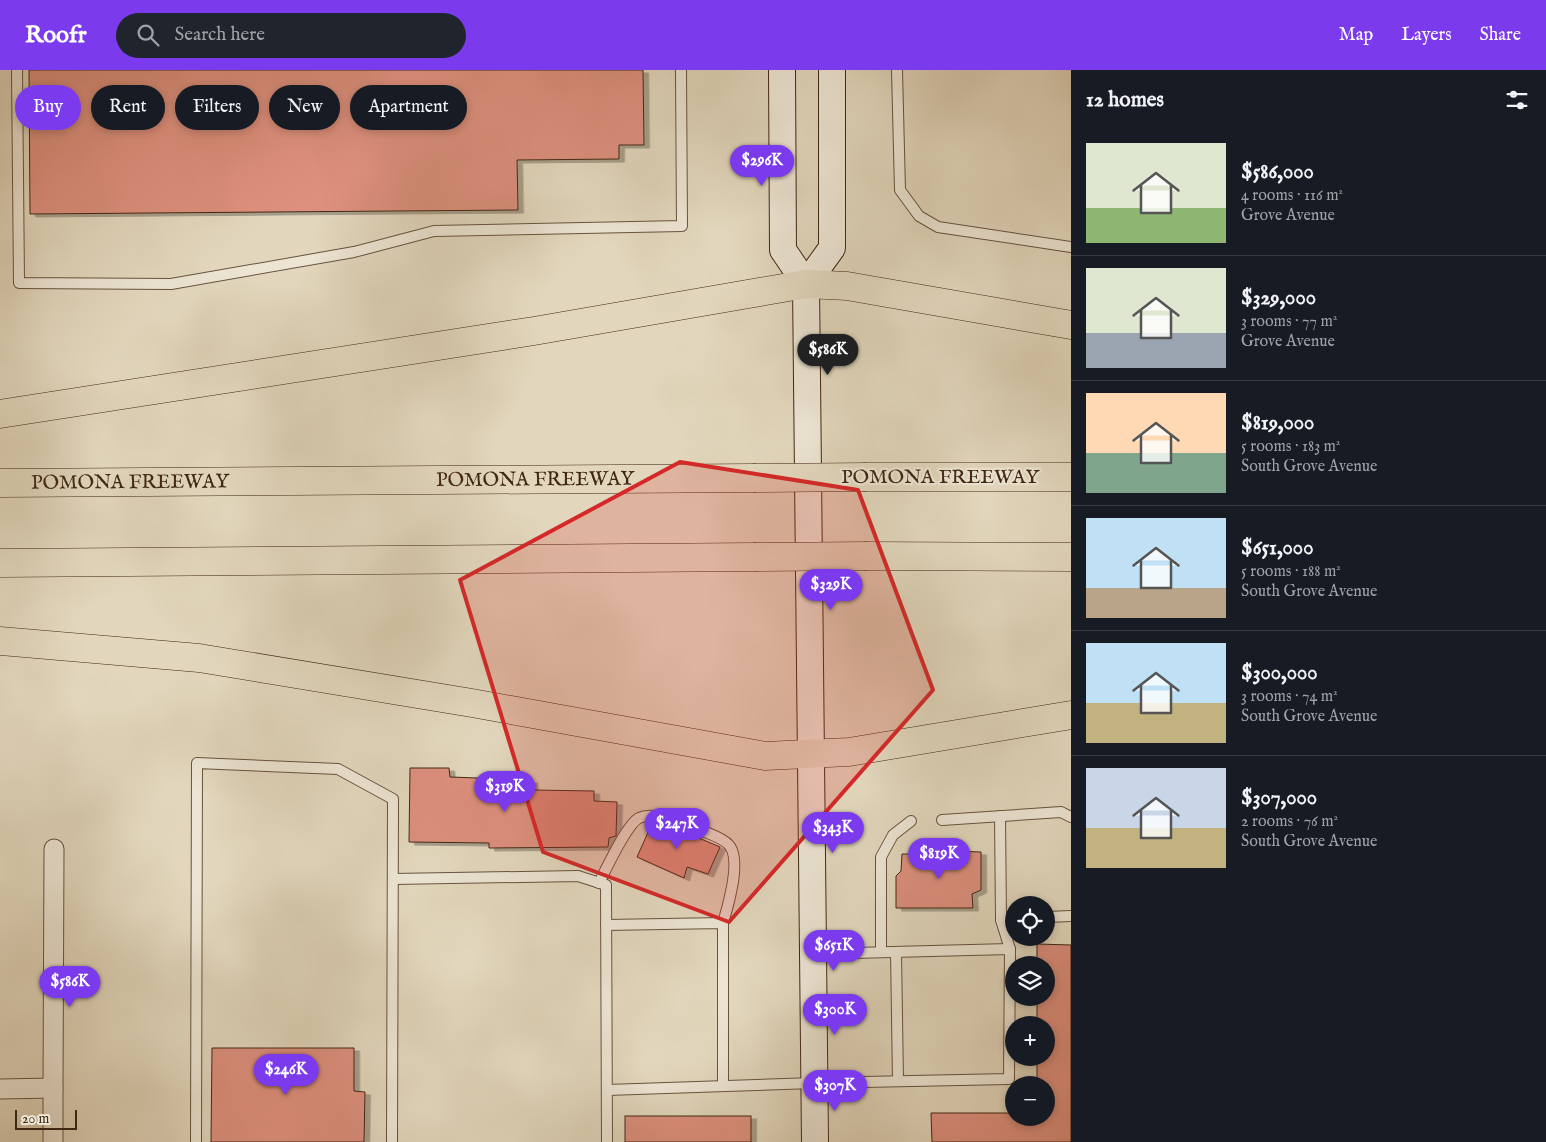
<!DOCTYPE html>
<meta charset="utf-8">
<style>
body{margin:0;font-family:"IM FELL English",serif;background:#20242c;color:#f1f3f6;height:100vh;display:flex;flex-direction:column;font-size:19px;white-space:nowrap}
*{box-sizing:border-box;margin:0}
p{font-size:16px;color:#9ea1a6}
.icon{flex:none;width:28px;height:28px;fill:none;stroke:currentColor;stroke-width:2;stroke-linecap:round;stroke-linejoin:round}
.map{position:relative;flex:1;overflow:hidden}
.side{display:flex;flex-direction:column;background:#171b24;width:475px}
.side>*{flex:none}
.hud{position:absolute;left:15px;top:15px;width:475px;height:45px;display:flex;gap:10px}
.buttons{position:absolute;left:1005px;top:826px;display:grid;gap:10px}
.buttons a{display:grid;place-items:center;width:50px;height:50px;border-radius:50%;background:#171b24;box-shadow:0 2px 8px #0003;font-size:25px}
.scale{position:absolute;left:15px;bottom:12px;width:62px;box-sizing:border-box;padding-left:5px;border:2px solid #402714;border-top:0;font-size:14px;line-height:18px;white-space:nowrap;color:#402714;-webkit-text-stroke:4px #ece5d4;paint-order:stroke}
.price{position:absolute;translate:-50% -42px;padding:0 11px;border-radius:18px;background:#7c3aed;color:#fff;font-size:16px;line-height:32px;filter:drop-shadow(0 1px 2px #0008)}
.price::after{content:'';position:absolute;left:50%;top:30px;width:15px;height:11px;margin-left:-8px;background:inherit;clip-path:polygon(0 0,100% 0,50% 100%)}
.price.active{background:#222;color:#fff}
ul{padding:0;list-style:none}
li{display:flex;align-items:center;gap:15px;height:125px;padding:0 15px}
li+li{border-top:1px solid #363941}
li span{display:grid;place-items:center;flex:none;width:140px;height:100px;border-radius:0px;color:#555}
li>.icon{margin-inline-start:auto}
span .icon{width:60px;height:60px;fill:#fffc;stroke-width:1}
li b{font-size:21px}
h2{display:flex;justify-content:space-between;align-items:center;height:60px;padding:0 15px;font-size:21px}
.chip{padding:0 18px;border-radius:22px;background:#171b24;box-shadow:0 2px 8px #0003;font-size:18px;line-height:45px}
.chip.active{background:#7c3aed;color:#fff}
header{display:flex;align-items:center;gap:30px;box-sizing:border-box;height:70px;padding:0 25px;background:#7c3aed;color:#fff}
header strong{font-size:24px}
nav{display:flex;gap:28px;margin-inline-start:auto;font-size:18px}
.search{width:350px;height:45px;background:#20242c;display:flex;align-items:center;gap:12px;box-sizing:border-box;padding:0 18px;border-radius:28px;color:#9ea1a6;font-size:19px}
main{display:flex;flex:1;min-height:0}
.map>svg:first-child{display:block}
.building{fill:#dd907e;stroke:#402714;filter:url(#shadow)}
.lines{fill:none;stroke-linecap:round;stroke-linejoin:round}
.service-casing{stroke:#68533e;stroke-width:12}
.minor-casing{stroke:#68533e;stroke-width:21}
.secondary-casing{stroke:#402714;stroke-width:28}
.motorway-casing{stroke:#402714;stroke-width:29}
.service{stroke:#ece5d4;stroke-width:10}
.minor{stroke:#ece5d4;stroke-width:19}
.secondary{stroke:#ece5d4;stroke-width:26}
.motorway{stroke:#e2d7bd;stroke-width:28}
.motorway-bridge-casing{stroke:#402714;stroke-width:29;stroke-linecap:butt}
.motorway-bridge{stroke:#e2d7bd;stroke-width:28}
.marked{fill:#d62828;fill-opacity:0.2;stroke:#d62828;stroke-width:4;stroke-linejoin:round}
.labels{text-anchor:middle;dominant-baseline:central;stroke-width:4.5;stroke-linejoin:round;paint-order:stroke}
.street-label{font-size:20px;fill:#402714;stroke:#ece5d4}
</style>
<header>
<strong>Roofr</strong>
<div class="search"><svg class="icon" aria-label="search" viewBox="0 0 24 24"><circle cx="10" cy="10" r="6"/><path d="M15 15l6 6"/></svg>Search here</div>
<nav><a>Map</a><a>Layers</a><a>Share</a></nav>
</header>
<main>
<div class="map">
<svg width="1071" height="1072" viewBox="0 0 1071 1072">
<defs>
<filter id="shadow"><feDropShadow dx="5.5" dy="3" stdDeviation="0" flood-color="#0004"/></filter>
</defs>
<rect width="100%" height="100%" fill="#e2d7bd"/>
<filter id="stains"><feTurbulence type="fractalNoise" baseFrequency=".004" numOctaves="4"/><feColorMatrix values="0 0 0 0 .2 0 0 0 0 .09 0 0 0 0 .02 0 0 0 .5 -.17"/></filter>
<radialGradient id="worn" r=".72"><stop offset=".6" stop-color="#630" stop-opacity="0"/><stop offset="1" stop-color="#630" stop-opacity=".3"/></radialGradient>
<g class="building">
<path d="M29,0H643L644,75H619V89L517,90L518,140L30,144Z"/>
<path d="M410,698H449L450,707L532,710L533,720L594,721V731L617,732L616,766L609,768L608,777L489,778V773L409,772Z"/>
<path d="M654,749L720,777L708,804L687,797L684,808L637,787Z"/>
<path d="M951,781L981,782V820L972,824L973,838H896V806L901,801L902,784H951Z"/>
<path d="M1037,874L1071,875V1072H932L931,1043H1014V1048H1022V1049L1032,1050L1035,1048H1046V1015H1037V988H1046V955H1037V928H1046V895H1037Z"/>
<path d="M212,978H354V1021L365,1022L364,1072H211Z"/>
<rect x="625" y="1046" width="126" height="26"/>
</g>
<g class="lines">
<defs>
<g id="service">
<path d="M17,0L19,213L171,214L354,182L434,161L682,156L681,0"/>
<path d="M897,0L900,120L919,146L938,157L1071,177"/>
<path d="M1000,746L1001,850L1014,849"/>
<path d="M942,750L1061,742L1071,747"/>
<path d="M393,809L578,806L606,815L607,1072"/>
<path d="M599,813C606,799 627,754 639,748C652,742 667,750 680,754C693,758 720,765 729,775C742,790 728,836 723,853"/>
<path d="M1046,847L1071,846"/>
<path d="M1001,850L1010,879"/>
<path d="M606,855L723,853V1016"/>
<path d="M881,882V787L893,765L911,751"/>
<path d="M896,882L898,1011"/>
<path d="M607,1020L814,1013L1009,1009L1010,879L814,884"/>
<path d="M196,1072L197,693L338,699L393,729L392,1072"/>
</g>
<g id="minor">
<path d="M53,1018V1072"/>
<path d="M0,1019L53,1018L54,779"/>
</g>
<g id="secondary">
<path d="M782,0L783,180L806,214"/>
<path d="M806,214L815,1072"/>
<path d="M806,214L832,178V0"/>
</g>
<g id="motorway">
<path d="M0,344L534,261L806,214L847,216L1071,255"/>
<path d="M866,407H1071"/>
<path id="s1" d="M0,413L753,408"/>
<path d="M867,486L1071,487"/>
<path d="M0,493L754,487"/>
<path d="M0,571L199,588L472,633L765,686L849,682L1071,645"/>
</g>
</defs>
<use href="#service" class="service-casing"/>
<use href="#minor" class="minor-casing"/>
<use href="#secondary" class="secondary-casing"/>
<use href="#motorway" class="motorway-casing"/>
<use href="#service" class="service"/>
<use href="#minor" class="minor"/>
<use href="#secondary" class="secondary"/>
<use href="#motorway" class="motorway"/>
<defs>
<g id="motorway-bridge">
<path d="M753,408L866,407"/>
<path d="M754,487L867,486"/>
</g>
</defs>
<use href="#motorway-bridge" class="motorway-bridge-casing"/>
<use href="#motorway-bridge" class="motorway-bridge"/>
</g>
<path class="marked" d="M680,392L858,420L933,620L729,852L543,782L460,510Z"/>
<g class="labels">
<g class="street-label">
<text x="940" y="407">POMONA FREEWAY</text>
<text stroke="none"><textPath href="#s1" startOffset="535">POMONA FREEWAY</textPath></text>
<text stroke="none"><textPath href="#s1" startOffset="130">POMONA FREEWAY</textPath></text>
</g>
</g>
<rect width="100%" height="100%" filter="url(#stains)"/>
<rect width="100%" height="100%" fill="url(#worn)"/>
</svg>
<div class="buttons">
<a><svg class="icon" aria-label="locate" viewBox="0 0 24 24"><circle cx="12" cy="12" r="6"/><path d="M12 2v4M12 18v4M2 12h4M18 12h4"/></svg></a>
<a><svg class="icon" aria-label="layers" viewBox="0 0 24 24"><path d="M12 4l9 5-9 5-9-5zM3 14l9 5 9-5"/></svg></a>
<a>+</a>
<a>−</a>
</div>
<div class="scale">20 m</div>
<b class="price" style="left:762px;top:117px">$296K</b>
<b class="price active" style="left:828px;top:306px">$586K</b>
<b class="price" style="left:831px;top:541px">$329K</b>
<b class="price" style="left:505px;top:743px">$319K</b>
<b class="price" style="left:677px;top:780px">$247K</b>
<b class="price" style="left:833px;top:784px">$343K</b>
<b class="price" style="left:939px;top:810px">$819K</b>
<b class="price" style="left:834px;top:902px">$651K</b>
<b class="price" style="left:70px;top:938px">$586K</b>
<b class="price" style="left:835px;top:966px">$300K</b>
<b class="price" style="left:286px;top:1026px">$246K</b>
<b class="price" style="left:835px;top:1042px">$307K</b>
<div class="hud">
<a class="chip active">Buy</a>
<a class="chip">Rent</a>
<a class="chip">Filters</a>
<a class="chip">New</a>
<a class="chip">Apartment</a>
</div>
</div>
<section class="side">
<h2>12 homes<svg class="icon" aria-label="filters" viewBox="0 0 24 24"><path d="M4 7h16M4 17h16"/><circle cx="9" cy="7" r="2"/><circle cx="15" cy="17" r="2"/></svg></h2>
<ul>
<li><span style="background:linear-gradient(#dfe7d0 65%,#8fb573 0)"><svg class="icon" aria-label="home" viewBox="0 0 24 24"><path d="M3 11l9-7 9 7M6 9v11h12V9"/></svg></span><div><b>$586,000</b><p>4 rooms · 116 m²</p><p>Grove Avenue</p></div></li>
<li><span style="background:linear-gradient(#dfe7d0 65%,#9aa5b1 0)"><svg class="icon" aria-label="home" viewBox="0 0 24 24"><path d="M3 11l9-7 9 7M6 9v11h12V9"/></svg></span><div><b>$329,000</b><p>3 rooms · 77 m²</p><p>Grove Avenue</p></div></li>
<li><span style="background:linear-gradient(#ffd9b3 60%,#7fa58c 0)"><svg class="icon" aria-label="home" viewBox="0 0 24 24"><path d="M3 11l9-7 9 7M6 9v11h12V9"/></svg></span><div><b>$819,000</b><p>5 rooms · 183 m²</p><p>South Grove Avenue</p></div></li>
<li><span style="background:linear-gradient(#bfe0f5 70%,#b9a48a 0)"><svg class="icon" aria-label="home" viewBox="0 0 24 24"><path d="M3 11l9-7 9 7M6 9v11h12V9"/></svg></span><div><b>$651,000</b><p>5 rooms · 188 m²</p><p>South Grove Avenue</p></div></li>
<li><span style="background:linear-gradient(#bfe0f5 60%,#c2b280 0)"><svg class="icon" aria-label="home" viewBox="0 0 24 24"><path d="M3 11l9-7 9 7M6 9v11h12V9"/></svg></span><div><b>$300,000</b><p>3 rooms · 74 m²</p><p>South Grove Avenue</p></div></li>
<li><span style="background:linear-gradient(#c9d6e8 60%,#c2b280 0)"><svg class="icon" aria-label="home" viewBox="0 0 24 24"><path d="M3 11l9-7 9 7M6 9v11h12V9"/></svg></span><div><b>$307,000</b><p>2 rooms · 76 m²</p><p>South Grove Avenue</p></div></li>
</ul>
</section>
</main>
